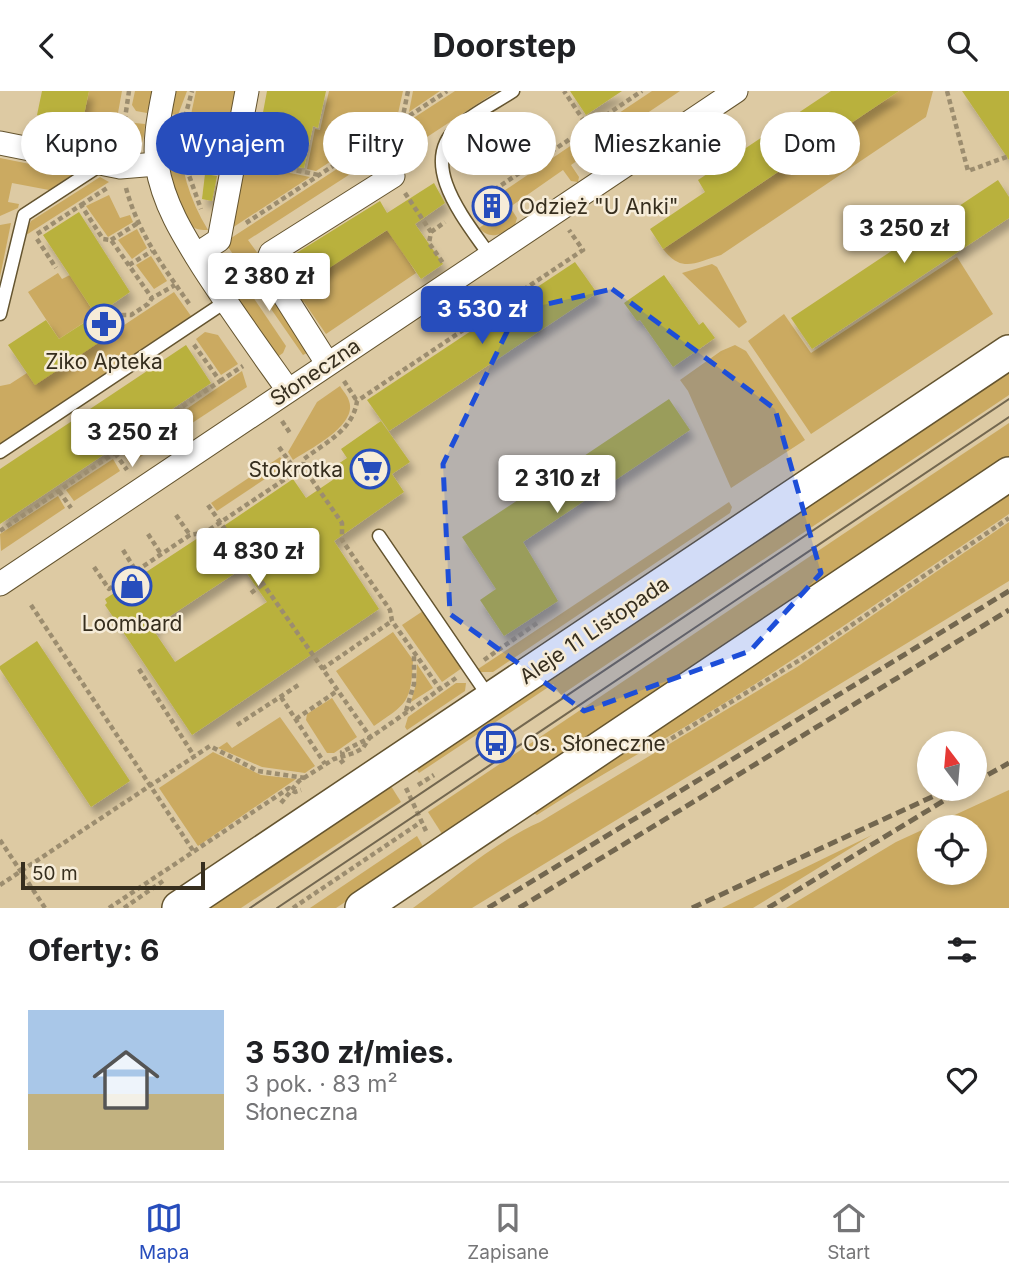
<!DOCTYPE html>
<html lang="pl">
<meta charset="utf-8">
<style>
body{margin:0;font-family:Inter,sans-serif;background:#f2f2f2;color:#202124;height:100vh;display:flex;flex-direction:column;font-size:26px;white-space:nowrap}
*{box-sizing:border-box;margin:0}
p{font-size:23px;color:#757577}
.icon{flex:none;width:38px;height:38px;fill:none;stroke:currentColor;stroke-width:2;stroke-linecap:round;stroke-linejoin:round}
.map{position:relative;height:817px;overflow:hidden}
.sheet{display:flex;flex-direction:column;background:#fff;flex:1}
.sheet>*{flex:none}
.guide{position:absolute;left:21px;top:21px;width:968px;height:63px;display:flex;gap:14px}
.needle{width:46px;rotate:344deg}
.buttons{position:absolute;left:917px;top:640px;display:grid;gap:14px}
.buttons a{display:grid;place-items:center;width:70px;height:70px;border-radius:50%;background:#fff;box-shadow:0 4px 10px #0003;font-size:35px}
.scale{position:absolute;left:21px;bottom:18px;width:184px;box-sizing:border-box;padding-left:7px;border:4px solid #362e1e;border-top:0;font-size:19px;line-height:24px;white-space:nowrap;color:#362e1e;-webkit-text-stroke:5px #f6ecd8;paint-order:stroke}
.price{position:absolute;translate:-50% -60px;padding:0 16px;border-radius:7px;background:#fff;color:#222;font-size:23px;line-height:46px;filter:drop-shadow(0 2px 4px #0008)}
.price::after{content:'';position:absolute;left:50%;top:42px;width:21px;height:16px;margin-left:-10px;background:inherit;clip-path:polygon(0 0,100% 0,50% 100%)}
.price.active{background:#274dbc;color:#fff}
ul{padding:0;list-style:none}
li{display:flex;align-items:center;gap:21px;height:175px;padding:0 28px}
li span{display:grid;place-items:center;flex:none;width:196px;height:140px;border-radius:0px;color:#555}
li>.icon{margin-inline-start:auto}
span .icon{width:84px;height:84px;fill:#fffc;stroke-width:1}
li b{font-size:30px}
h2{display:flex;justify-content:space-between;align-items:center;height:84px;padding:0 28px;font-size:30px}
.tag{padding:0 24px;border-radius:32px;background:#fff;box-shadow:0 4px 10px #0003;font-size:24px;line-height:63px}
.tag.active{background:#274dbc;color:#fff}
header{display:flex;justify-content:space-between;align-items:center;height:91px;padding:0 28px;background:#fff;font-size:32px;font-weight:700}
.tabs{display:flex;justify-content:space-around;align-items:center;height:98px;border-top:2px solid #e0e0e0;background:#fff;font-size:19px;color:#757577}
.tabs a{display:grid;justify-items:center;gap:4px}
.tabs .active{color:#274dbc}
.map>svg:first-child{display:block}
.green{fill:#cbaa61;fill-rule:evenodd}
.building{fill:#b9b13e;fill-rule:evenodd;filter:url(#shadow)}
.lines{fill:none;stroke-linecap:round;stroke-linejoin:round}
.service-casing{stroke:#64542f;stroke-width:15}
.minor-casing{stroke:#64542f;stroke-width:25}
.secondary-casing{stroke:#64542f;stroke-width:36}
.path{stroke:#9c8d6f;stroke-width:4.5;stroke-dasharray:5 3.5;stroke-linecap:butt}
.service{stroke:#fff;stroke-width:12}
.minor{stroke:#fff;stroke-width:23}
.secondary{stroke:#fff;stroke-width:33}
.tram{stroke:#73674f;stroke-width:2}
.rail{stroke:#73674f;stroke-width:5;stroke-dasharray:10 5;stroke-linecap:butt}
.marked{fill:#1d4ed8;fill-opacity:0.2;stroke:#1d4ed8;stroke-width:5;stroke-dasharray:14 9;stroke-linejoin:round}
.labels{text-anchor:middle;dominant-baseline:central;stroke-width:5;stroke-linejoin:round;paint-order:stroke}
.poi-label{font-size:21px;fill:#362e1e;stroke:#f6ecd8;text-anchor:start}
.street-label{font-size:21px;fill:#362e1e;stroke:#f6ecd8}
</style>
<header><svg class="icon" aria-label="back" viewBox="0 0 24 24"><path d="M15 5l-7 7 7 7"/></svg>Doorstep<svg class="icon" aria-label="search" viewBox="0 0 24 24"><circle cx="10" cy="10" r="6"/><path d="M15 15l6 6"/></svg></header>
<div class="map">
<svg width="1009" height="817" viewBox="0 0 1009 817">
<defs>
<filter id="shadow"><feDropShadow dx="4.5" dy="8" stdDeviation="3.5" flood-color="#0004"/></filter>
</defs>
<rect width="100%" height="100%" fill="#ddcaa3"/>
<g class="green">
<path d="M89,0H122L111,60L45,45L49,27L82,33Z"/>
<path d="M135,0H153L147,22L136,20L132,14Z"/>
<path d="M173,0H187L178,24L170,23Z"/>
<path d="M196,0H239L226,64H189V33Z"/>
<path d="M329,0H403L397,27L316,80L307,78L315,38L320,39Z"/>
<path d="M413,0H440L409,21Z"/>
<path d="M455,0H497L424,48L418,39L384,61L378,50Z"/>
<path d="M652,0H680L631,33L639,45L638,50H633L624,38L604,51L595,38Z"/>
<path d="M899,0H933L926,26L721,164C696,171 682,183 663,158Z"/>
<path d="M135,32L145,33C144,48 143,59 127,65L130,35Z"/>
<path d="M168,36L177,37L179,40C180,76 189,108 208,139C202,139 196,139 192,135C174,118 166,60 168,36Z"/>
<path d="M588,43L597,56L571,74L579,86L578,91L571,90L563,79L510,116L517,127L515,134C502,143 491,150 479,137L507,118L498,104Z"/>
<path d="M369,57L375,67L248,149L259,164L311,260L303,264L228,156V149Z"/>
<path d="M0,67L75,82L49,99L12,92L8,111L19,113L18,117L0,125Z"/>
<path d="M241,72L310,86L229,139Z"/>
<path d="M100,86L109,91L23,146L31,130Z"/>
<path d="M109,104L120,127L130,124L133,131L108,146L86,115Z"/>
<path d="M11,132L0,186V134Z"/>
<path d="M137,138L147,157L132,168L118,149Z"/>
<path d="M389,138L416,182L326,243L304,211L298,215L290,202Z"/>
<path d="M224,163L286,255L283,262L276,267L222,186Z"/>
<path d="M151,165L167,190L154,198L136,174Z"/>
<path d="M957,166L993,223L811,343L748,250L784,223L811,262Z"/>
<path d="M712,173L717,176L747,231L739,237L682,182Z"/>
<path d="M58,182L62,188L70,184L95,223L94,225L59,248L28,201Z"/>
<path d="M174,201L191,225L0,353V295L10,293L27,282L35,293Z"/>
<path d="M205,241L218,244L238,273L221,284L196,248Z"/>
<path d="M735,254L746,260L805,349L731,397L688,300L680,289L721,260Z"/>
<path d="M242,280L247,296L183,338L175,326Z"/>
<path d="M1009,280V304L561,604L553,593L419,682L414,675Z"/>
<path d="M340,295C343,300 348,305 349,310C358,334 310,358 293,369L288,361L317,311Z"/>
<path d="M165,332L173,344L130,373L122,361Z"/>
<path d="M1009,332V365L444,746L428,721Z"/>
<path d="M280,366L286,374L217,420L211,412Z"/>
<path d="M113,368L120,380L74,410L66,399Z"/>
<path d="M1009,399V423C922,481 836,542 747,598C678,642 605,680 537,724L530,720Z"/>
<path d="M58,405L65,417L1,460L0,443Z"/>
<path d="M729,411L732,416L730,422L493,581H481L478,578Z"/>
<path d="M1009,431V490L472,817H413C455,787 493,752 540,731L797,576Z"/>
<path d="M423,520L462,577L442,591L402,534Z"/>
<path d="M393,541L413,569C411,611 408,612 374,635L336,580Z"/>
<path d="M417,573L433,597L411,611L416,593Z"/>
<path d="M456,592H466L465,600L407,639L405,636L408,626Z"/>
<path d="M332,607L357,646L334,662H327L306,629L307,623Z"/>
<path d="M280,626L315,675L305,682L262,676L218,657L227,651L232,657Z"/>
<path d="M213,661L261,684L296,688L198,755L159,697Z"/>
<path d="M389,692L401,711L241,817H202Z"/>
<path d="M1009,699V817H786L896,751ZM929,737H975V782H929Z"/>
<path d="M872,744L753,817H722Z"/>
<path d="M417,745L425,759L336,817H310Z"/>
</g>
<g class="building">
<path d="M42,0H89L82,33L37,24Z"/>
<path d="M267,0H326L318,37L313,35L304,77L249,66L255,31L261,32Z"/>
<path d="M570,0H622L586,24Z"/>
<path d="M831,0H899L663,158L650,138L705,101L698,89Z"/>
<path d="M962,0H1009V69Z"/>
<path d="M205,83L217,85L212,110L202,108Z"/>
<path d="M998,89L1009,106V127L812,258L791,227Z"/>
<path d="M434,92L445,112L415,133L443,173L421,188L387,139L297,198L283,176L282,171L380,110L387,122Z"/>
<path d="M495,100L507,117L489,130L477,112Z"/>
<path d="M79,121L130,201L108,216L122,236L35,294L8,254L46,229L59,248L96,224L43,144Z"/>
<path d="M575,171L597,202L389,340L367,309Z"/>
<path d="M664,184L699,234L703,231L715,247L673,276L640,229L637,230L624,212Z"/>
<path d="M186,254L211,292L0,433V378Z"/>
<path d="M669,308L690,339L523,451L558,510L504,545L480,509L496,498L462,446L518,409L514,403L530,391L565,369L569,375Z"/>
<path d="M381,330L410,371L392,383L404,401L334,450L379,518L192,644L105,514L107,512L105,508L198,447L200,451L293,388L306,407L343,382L338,373L347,367L341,358ZM243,477L267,511L175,571L152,537Z"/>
<path d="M37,550L130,690L91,716L0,578V575Z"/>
</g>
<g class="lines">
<defs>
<g id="service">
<path d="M490,165C467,131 416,73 458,36C474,22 495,12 513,0"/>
<path d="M0,223L24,124L102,73"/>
<path d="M0,361L225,211"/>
<path d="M379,445L489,606"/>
</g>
<g id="minor">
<path d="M164,0C159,25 154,49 157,74C163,112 183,144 203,176C230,218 259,258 288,299"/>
<path d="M0,52L120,76L157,73"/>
<path d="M196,164L219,149L247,0"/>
<path d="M327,272L270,182L267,172L271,162L393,85"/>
<path d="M0,493L736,0"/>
</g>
<g id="secondary">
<path d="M179,817L1009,261"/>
<path d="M362,817L1009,383"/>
</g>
</defs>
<use href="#service" class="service-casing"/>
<use href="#minor" class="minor-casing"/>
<use href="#secondary" class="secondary-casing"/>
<g class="path">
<path d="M947,0L968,80L1009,65"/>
<path d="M185,26L192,0"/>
<path d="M402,30L408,0"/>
<path d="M184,35L186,76L201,118"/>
<path d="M371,50L382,68"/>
<path d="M601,53L588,36L642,0"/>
<path d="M121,55L129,0"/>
<path d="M403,66L416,58"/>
<path d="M185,68L212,67"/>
<path d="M255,71L319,84"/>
<path d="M126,97C138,142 164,177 190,214"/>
<path d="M405,102L431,141L429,152L443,172"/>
<path d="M473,113L588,36L564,0"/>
<path d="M81,114L107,97"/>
<path d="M246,132L447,0"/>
<path d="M431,141L445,131"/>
<path d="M37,143L81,114L103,148L111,149L152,207"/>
<path d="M37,148L56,177"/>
<path d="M111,149L138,132"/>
<path d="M231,167L246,189"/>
<path d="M129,174L152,160"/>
<path d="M114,228L120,224H131L148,213L152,207L175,194"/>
<path d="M220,290L243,275"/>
<path d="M344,290L357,310"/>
<path d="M167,326L180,344"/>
<path d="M282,330L290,342"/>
<path d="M279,356L296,380"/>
<path d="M115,362L127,379"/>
<path d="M303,376L304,368C326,351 353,339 357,310L583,159L569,139"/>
<path d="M59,400L71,417"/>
<path d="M208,414L371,647"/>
<path d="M176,424L190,444"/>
<path d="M0,440L220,290L192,251"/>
<path d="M148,443L161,463"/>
<path d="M123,459L136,480"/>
<path d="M94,476L109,498L190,444L206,441L303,376L342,432V449L390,519L392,530L440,598"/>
<path d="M251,502L263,493"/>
<path d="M31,514L194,761"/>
<path d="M484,569L537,532"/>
<path d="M139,578L194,665"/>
<path d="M322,578L392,530"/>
<path d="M281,606L325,673"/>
<path d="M406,620L414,593V563"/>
<path d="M296,628L337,600"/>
<path d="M237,634L300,593"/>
<path d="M664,652L803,567L1009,427"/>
<path d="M340,672L344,669L342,661L371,646L456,587"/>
<path d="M418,694L434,684"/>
<path d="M406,697L426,740"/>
<path d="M281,712L299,690L334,668L354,662L363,657L370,646"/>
<path d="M0,749L45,817"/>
<path d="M0,794L210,655L258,680L305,687"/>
<path d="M109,817L289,697L295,701L301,699"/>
<path d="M124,817L163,790"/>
<path d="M293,817L421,731"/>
</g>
<use href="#service" class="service"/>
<use href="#minor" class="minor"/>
<use href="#secondary" class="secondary"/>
<g class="tram">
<path d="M250,817L1009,308"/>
<path d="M277,817L1009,326"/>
</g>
<g class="rail">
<path d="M975,691L1009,672"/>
<path d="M488,817L1009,500"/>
<path d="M519,817L1009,519"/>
<path d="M692,817L949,698"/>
<path d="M768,817L963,698"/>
</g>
</g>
<path class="marked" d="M612,198L775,318L821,482L750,560L584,620L450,523L443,373L517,220Z"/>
<defs>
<symbol id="building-ring" viewBox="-11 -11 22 22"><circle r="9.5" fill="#f6ecd8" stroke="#274dbc" stroke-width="1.5"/><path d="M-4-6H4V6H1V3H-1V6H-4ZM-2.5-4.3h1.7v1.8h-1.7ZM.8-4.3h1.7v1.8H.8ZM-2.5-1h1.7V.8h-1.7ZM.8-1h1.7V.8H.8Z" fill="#274dbc"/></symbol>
<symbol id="pharmacy-ring" viewBox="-11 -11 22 22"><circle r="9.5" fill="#f6ecd8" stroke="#274dbc" stroke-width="1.5"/><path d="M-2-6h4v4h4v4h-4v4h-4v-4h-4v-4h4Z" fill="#274dbc"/></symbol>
<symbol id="supermarket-ring" viewBox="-11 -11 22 22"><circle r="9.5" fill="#f6ecd8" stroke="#274dbc" stroke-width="1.5"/><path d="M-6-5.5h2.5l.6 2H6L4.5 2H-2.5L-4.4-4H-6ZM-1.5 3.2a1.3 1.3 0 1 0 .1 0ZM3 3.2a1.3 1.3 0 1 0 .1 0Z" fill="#274dbc"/></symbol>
<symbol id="shop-ring" viewBox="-11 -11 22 22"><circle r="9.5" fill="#f6ecd8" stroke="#274dbc" stroke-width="1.5"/><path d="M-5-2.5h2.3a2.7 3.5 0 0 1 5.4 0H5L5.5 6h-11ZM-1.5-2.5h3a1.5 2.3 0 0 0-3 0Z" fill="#274dbc"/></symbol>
<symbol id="bus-ring" viewBox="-11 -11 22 22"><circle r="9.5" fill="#f6ecd8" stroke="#274dbc" stroke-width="1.5"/><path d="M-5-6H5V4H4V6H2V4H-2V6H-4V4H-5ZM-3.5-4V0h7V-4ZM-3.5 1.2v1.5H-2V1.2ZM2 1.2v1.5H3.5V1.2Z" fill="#274dbc"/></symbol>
</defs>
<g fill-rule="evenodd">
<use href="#building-ring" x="470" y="93" width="44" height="44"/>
<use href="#pharmacy-ring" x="82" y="211" width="44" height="44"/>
<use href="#supermarket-ring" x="348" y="356" width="44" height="44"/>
<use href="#shop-ring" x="110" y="473" width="44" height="44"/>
<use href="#bus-ring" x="474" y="630" width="44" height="44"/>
</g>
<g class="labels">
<g class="poi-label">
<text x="519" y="115">Odzież "U Anki"</text>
<text x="104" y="270" text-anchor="middle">Ziko Apteka</text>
<text x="343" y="378" text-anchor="end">Stokrotka</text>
<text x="132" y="532" text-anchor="middle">Loombard</text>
<text x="523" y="652">Os. Słoneczne</text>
</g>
<g class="street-label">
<text transform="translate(315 281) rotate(-34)">Słoneczna</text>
<text transform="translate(594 539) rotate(-34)">Aleje 11 Listopada</text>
</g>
</g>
</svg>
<div class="buttons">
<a><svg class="needle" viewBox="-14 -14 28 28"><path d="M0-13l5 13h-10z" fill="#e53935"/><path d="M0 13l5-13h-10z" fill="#757577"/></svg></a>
<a><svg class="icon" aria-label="locate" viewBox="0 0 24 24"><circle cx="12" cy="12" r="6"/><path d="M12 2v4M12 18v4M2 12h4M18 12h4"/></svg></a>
</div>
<div class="scale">50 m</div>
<b class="price" style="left:904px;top:174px">3 250 zł</b>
<b class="price" style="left:269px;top:222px">2 380 zł</b>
<b class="price active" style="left:482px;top:255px">3 530 zł</b>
<b class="price" style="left:132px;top:378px">3 250 zł</b>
<b class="price" style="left:557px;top:424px">2 310 zł</b>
<b class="price" style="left:258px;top:497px">4 830 zł</b>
<div class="guide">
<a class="tag">Kupno</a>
<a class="tag active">Wynajem</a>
<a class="tag">Filtry</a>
<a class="tag">Nowe</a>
<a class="tag">Mieszkanie</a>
<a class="tag">Dom</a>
</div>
</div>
<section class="sheet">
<h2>Oferty: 6<svg class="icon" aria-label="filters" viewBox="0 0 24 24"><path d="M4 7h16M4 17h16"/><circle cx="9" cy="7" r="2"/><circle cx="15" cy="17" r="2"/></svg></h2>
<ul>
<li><span style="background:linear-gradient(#a9c7e8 60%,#c2b280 0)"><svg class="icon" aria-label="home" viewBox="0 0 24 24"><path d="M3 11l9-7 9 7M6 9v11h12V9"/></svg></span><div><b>3 530 zł/mies.</b><p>3 pok. · 83 m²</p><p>Słoneczna</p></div><svg class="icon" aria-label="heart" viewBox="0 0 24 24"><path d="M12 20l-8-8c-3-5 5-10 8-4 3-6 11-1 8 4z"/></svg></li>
</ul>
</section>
<nav class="tabs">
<a class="active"><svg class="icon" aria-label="map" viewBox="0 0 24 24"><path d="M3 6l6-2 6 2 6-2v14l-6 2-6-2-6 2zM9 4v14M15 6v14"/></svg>Mapa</a>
<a><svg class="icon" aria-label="saved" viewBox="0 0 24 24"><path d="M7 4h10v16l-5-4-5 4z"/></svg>Zapisane</a>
<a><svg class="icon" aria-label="home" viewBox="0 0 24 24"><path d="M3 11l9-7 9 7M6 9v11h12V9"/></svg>Start</a>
</nav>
